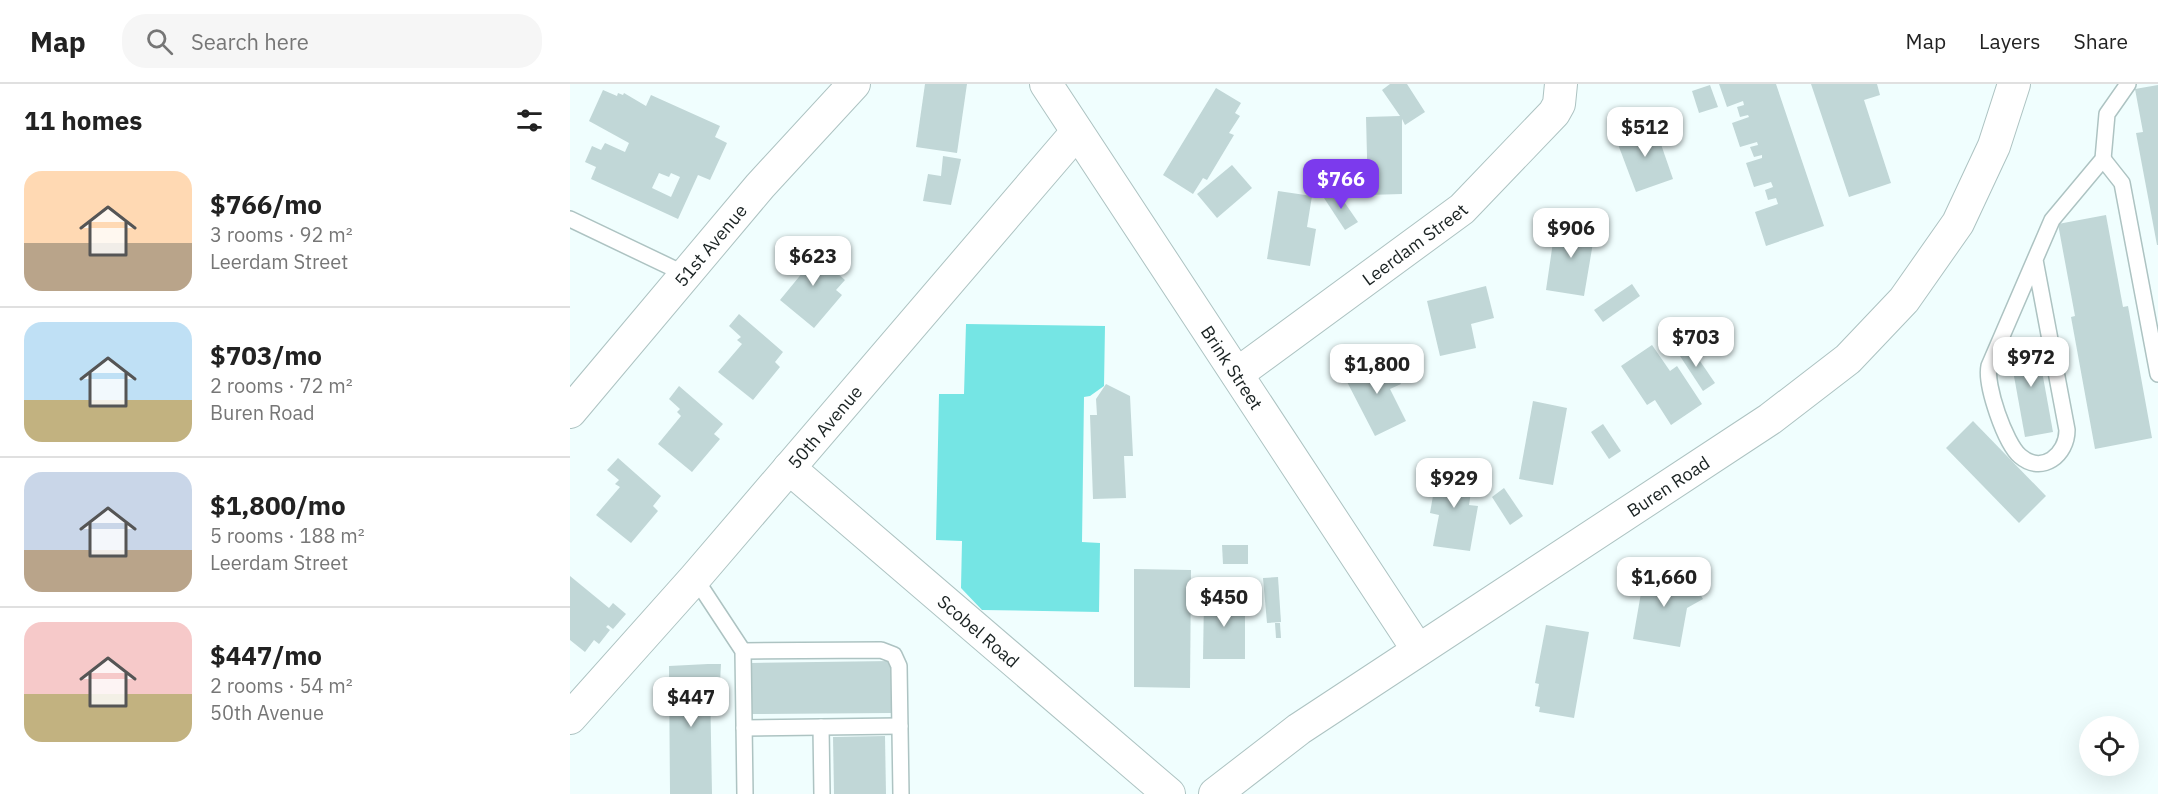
<!DOCTYPE html>
<meta charset="utf-8">
<style>
body{margin:0;font-family:"IBM Plex Sans",sans-serif;background:#f6f6f6;color:#222;height:100vh;display:flex;flex-direction:column;font-size:22px;white-space:nowrap}
*{box-sizing:border-box;margin:0}
p{font-size:20px;color:#767676}
.icon{flex:none;width:33px;height:33px;fill:none;stroke:currentColor;stroke-width:2;stroke-linecap:round;stroke-linejoin:round}
.map{position:relative;flex:1;overflow:hidden}
.sheet{display:flex;flex-direction:column;background:#fff;width:570px}
.sheet>*{flex:none}
.controls{position:absolute;left:1509px;top:632px;display:grid;gap:12px}
.controls a{display:grid;place-items:center;width:60px;height:60px;border-radius:50%;background:#fff;box-shadow:0 6px 24px #0002;font-size:30px}
.price{position:absolute;translate:-50% -51px;padding:0 14px;border-radius:12px;background:#fff;color:#222;font-size:20px;line-height:39px;filter:drop-shadow(0 2px 3px #0008)}
.price::after{content:'';position:absolute;left:50%;top:36px;width:18px;height:14px;margin-left:-9px;background:inherit;clip-path:polygon(0 0,100% 0,50% 100%)}
.price.active{background:#7c3aed;color:#fff}
ul{padding:0;list-style:none}
li{display:flex;align-items:center;gap:18px;height:150px;padding:0 24px}
li+li{border-top:2px solid #e0e0e0}
li span{display:grid;place-items:center;flex:none;width:168px;height:120px;border-radius:18px;color:#555}
li>.icon{margin-inline-start:auto}
span .icon{width:72px;height:72px;fill:#fffc;stroke-width:1}
li b{font-size:26px}
h2{display:flex;justify-content:space-between;align-items:center;height:72px;padding:0 24px;font-size:26px}
header{display:flex;align-items:center;gap:36px;box-sizing:border-box;height:84px;padding:0 30px;background:#fff;border-bottom:2px solid #e0e0e0}
header strong{font-size:28px}
nav{display:flex;gap:33px;margin-inline-start:auto;font-size:21px}
.search{width:420px;height:54px;background:#f6f6f6;display:flex;align-items:center;gap:15px;box-sizing:border-box;padding:0 21px;border-radius:24px;color:#767676;font-size:22px}
main{display:flex;flex:1;min-height:0}
.map>svg:first-child{display:block}
.green{fill:#75e5e4}
.building{fill:#c1d7d7;fill-rule:evenodd}
.lines{fill:none;stroke-linecap:round;stroke-linejoin:round}
.lane-casing{stroke:#adc3c2;stroke-width:18}
.street-casing{stroke:#adc3c2;stroke-width:34}
.lane{stroke:#fff;stroke-width:15}
.street{stroke:#fff;stroke-width:32}
.labels{text-anchor:middle;dominant-baseline:central;stroke-width:4.5;stroke-linejoin:round;paint-order:stroke}
.street-label{font-size:18px;fill:#1a2222;stroke:#fff}
</style>
<header>
<strong>Map</strong>
<div class="search"><svg class="icon" aria-label="search" viewBox="0 0 24 24"><circle cx="10" cy="10" r="6"/><path d="M15 15l6 6"/></svg>Search here</div>
<nav><a>Map</a><a>Layers</a><a>Share</a></nav>
</header>
<main>
<section class="sheet">
<h2>11 homes<svg class="icon" aria-label="filters" viewBox="0 0 24 24"><path d="M4 7h16M4 17h16"/><circle cx="9" cy="7" r="2"/><circle cx="15" cy="17" r="2"/></svg></h2>
<ul>
<li><span style="background:linear-gradient(#ffd9b3 60%,#b9a48a 0)"><svg class="icon" aria-label="home" viewBox="0 0 24 24"><path d="M3 11l9-7 9 7M6 9v11h12V9"/></svg></span><div><b>$766/mo</b><p>3 rooms · 92 m²</p><p>Leerdam Street</p></div></li>
<li><span style="background:linear-gradient(#bfe0f5 65%,#c2b280 0)"><svg class="icon" aria-label="home" viewBox="0 0 24 24"><path d="M3 11l9-7 9 7M6 9v11h12V9"/></svg></span><div><b>$703/mo</b><p>2 rooms · 72 m²</p><p>Buren Road</p></div></li>
<li><span style="background:linear-gradient(#c9d6e8 65%,#b9a48a 0)"><svg class="icon" aria-label="home" viewBox="0 0 24 24"><path d="M3 11l9-7 9 7M6 9v11h12V9"/></svg></span><div><b>$1,800/mo</b><p>5 rooms · 188 m²</p><p>Leerdam Street</p></div></li>
<li><span style="background:linear-gradient(#f6c9c9 60%,#c2b280 0)"><svg class="icon" aria-label="home" viewBox="0 0 24 24"><path d="M3 11l9-7 9 7M6 9v11h12V9"/></svg></span><div><b>$447/mo</b><p>2 rooms · 54 m²</p><p>50th Avenue</p></div></li>
</ul>
</section>
<div class="map">
<svg width="1588" height="710" viewBox="0 0 1588 710">
<rect width="100%" height="100%" fill="#f0fefe"/>
<path class="green" d="M396,240L535,242L534,302L520,312L514,313L512,458L530,459L529,528L412,526L391,504L392,457L366,456L369,310H394Z"/>
<g class="building">
<path d="M355,0H397L387,69L346,63Z"/>
<path d="M820,0H837L855,28L835,41L832,35V110L798,111L796,33L830,32L812,6Z"/>
<path d="M1149,0H1206L1254,142L1196,162L1185,128L1208,120L1206,114L1198,116L1195,106L1203,103L1201,98L1184,103L1176,79L1192,74V71L1184,73L1180,63L1188,61L1187,58L1170,63L1162,39L1179,33L1178,31L1170,33L1167,23L1174,21L1173,17L1157,23Z"/>
<path d="M1241,0H1307L1310,11L1294,16L1321,99L1279,113Z"/>
<path d="M1140,1L1148,23L1129,29L1122,7Z"/>
<path d="M1588,1V161H1587L1566,49L1573,48L1565,5Z"/>
<path d="M646,4L671,19L665,29L670,32L659,49L664,51L637,96L633,94L623,110L593,91Z"/>
<path d="M33,6L47,12L48,9L53,11L54,9L76,22L81,11L150,42L145,53L157,59L140,96L128,91L108,135L21,95L26,83L15,78L22,62L31,66L35,59L55,68L59,59L19,37ZM89,89L99,93L101,89L110,93L101,113L82,104Z"/>
<path d="M1084,40L1103,95L1066,108L1046,55Z"/>
<path d="M373,72L391,75L381,121L353,117L358,90L371,92Z"/>
<path d="M662,81L682,104L647,134L627,110Z"/>
<path d="M766,106L788,138L775,146L754,114Z"/>
<path d="M708,107L742,112L737,143L746,145L740,182L697,175Z"/>
<path d="M1536,131L1553,223L1558,222L1582,354L1525,365L1501,233L1505,232L1488,140Z"/>
<path d="M994,136L1026,141L1014,212L976,206L983,158L990,159Z"/>
<path d="M231,158L275,196L266,206L272,211L244,244L210,216L233,188L229,184L232,181L221,171Z"/>
<path d="M1062,200L1070,212L1033,238L1024,226Z"/>
<path d="M916,202L924,234L901,240L906,264L870,272L857,217Z"/>
<path d="M169,230L213,268L205,278L210,283L183,316L148,288L172,260L167,256L171,253L159,242Z"/>
<path d="M1466,254L1483,348L1455,353L1438,259Z"/>
<path d="M1082,261L1100,287L1107,282L1132,320L1101,341L1085,316L1077,321L1051,282Z"/>
<path d="M1119,261L1145,299L1133,307L1108,269Z"/>
<path d="M817,272L831,300L820,305L836,337L805,352L774,292Z"/>
<path d="M536,300L560,312L563,372H554L556,414L523,415L520,331H527L526,315Z"/>
<path d="M109,302L153,340L144,350L150,355L122,388L88,360L111,332L107,328L110,325L99,315Z"/>
<path d="M963,317L997,324L983,401L949,395Z"/>
<path d="M1403,337L1476,412L1449,439L1376,364Z"/>
<path d="M1033,340L1051,367L1039,375L1021,348Z"/>
<path d="M48,374L91,412L83,422L88,427L61,459L26,431L50,403L45,400L49,396L37,386Z"/>
<path d="M868,383L904,389L899,421L908,422L900,467L863,462L869,431L860,429Z"/>
<path d="M934,404L953,432L940,441L922,413Z"/>
<path d="M652,461H678V480H653Z"/>
<path d="M564,485L621,486L620,604L564,603Z"/>
<path d="M1075,486L1111,493L1109,502L1121,495L1133,515L1117,524L1110,563L1063,555Z"/>
<path d="M0,492L39,524L43,519L56,530L43,545L38,541L36,543L40,546L29,560L24,556L15,568L0,556Z"/>
<path d="M708,493L711,538L697,539L693,494Z"/>
<path d="M634,513L675,514V575H633Z"/>
<path d="M705,539H710L711,554H706Z"/>
<path d="M976,541L1019,548L1004,634L969,628L970,623L965,622L969,600L965,599Z"/>
<path d="M321,577V629L182,630L181,579Z"/>
<path d="M138,580H151L150,599H140L142,710H100L99,582Z"/>
<path d="M315,652L316,710H264L263,653Z"/>
</g>
<g class="lines">
<defs>
<g id="lane">
<path d="M1533,75L1552,99L1588,290"/>
<path d="M0,135L115,190"/>
<path d="M1465,176L1497,346C1497,371 1472,391 1450,372C1435,359 1415,301 1419,282L1482,136L1533,75L1537,30L1558,0"/>
<path d="M125,494L173,567L175,710"/>
<path d="M173,567L311,566L324,571L329,582L331,710"/>
<path d="M251,643L252,710"/>
<path d="M174,644L330,642"/>
</g>
<g id="street">
<path id="s1" d="M476,0L848,566"/>
<path id="s2" d="M667,290L892,125L984,29L989,20L991,0"/>
<path id="s3" d="M0,328L190,102L284,0"/>
<path id="s4" d="M219,384L599,710"/>
<path id="s5" d="M0,634L125,494L507,48"/>
<path id="s6" d="M645,710L729,645L1200,335L1278,275L1334,216L1388,139L1424,62L1444,0"/>
</g>
</defs>
<use href="#lane" class="lane-casing"/>
<use href="#street" class="street-casing"/>
<use href="#lane" class="lane"/>
<use href="#street" class="street"/>
</g>
<g class="labels">
<g class="street-label">
<text stroke="none"><textPath href="#s2" startOffset="220">Leerdam Street</textPath></text>
<text stroke="none"><textPath href="#s3" startOffset="218">51st Avenue</textPath></text>
<text stroke="none"><textPath href="#s1" startOffset="339">Brink Street</textPath></text>
<text stroke="none"><textPath href="#s5" startOffset="387">50th Avenue</textPath></text>
<text stroke="none"><textPath href="#s6" startOffset="548">Buren Road</textPath></text>
<text stroke="none"><textPath href="#s4" startOffset="250">Scobel Road</textPath></text>
</g>
</g>
</svg>
<div class="controls">
<a><svg class="icon" aria-label="locate" viewBox="0 0 24 24"><circle cx="12" cy="12" r="6"/><path d="M12 2v4M12 18v4M2 12h4M18 12h4"/></svg></a>
</div>
<b class="price" style="left:1075px;top:74px">$512</b>
<b class="price active" style="left:771px;top:126px">$766</b>
<b class="price" style="left:1001px;top:175px">$906</b>
<b class="price" style="left:243px;top:203px">$623</b>
<b class="price" style="left:1126px;top:284px">$703</b>
<b class="price" style="left:1461px;top:304px">$972</b>
<b class="price" style="left:807px;top:311px">$1,800</b>
<b class="price" style="left:884px;top:425px">$929</b>
<b class="price" style="left:1094px;top:524px">$1,660</b>
<b class="price" style="left:654px;top:544px">$450</b>
<b class="price" style="left:121px;top:644px">$447</b>
</div>
</main>
